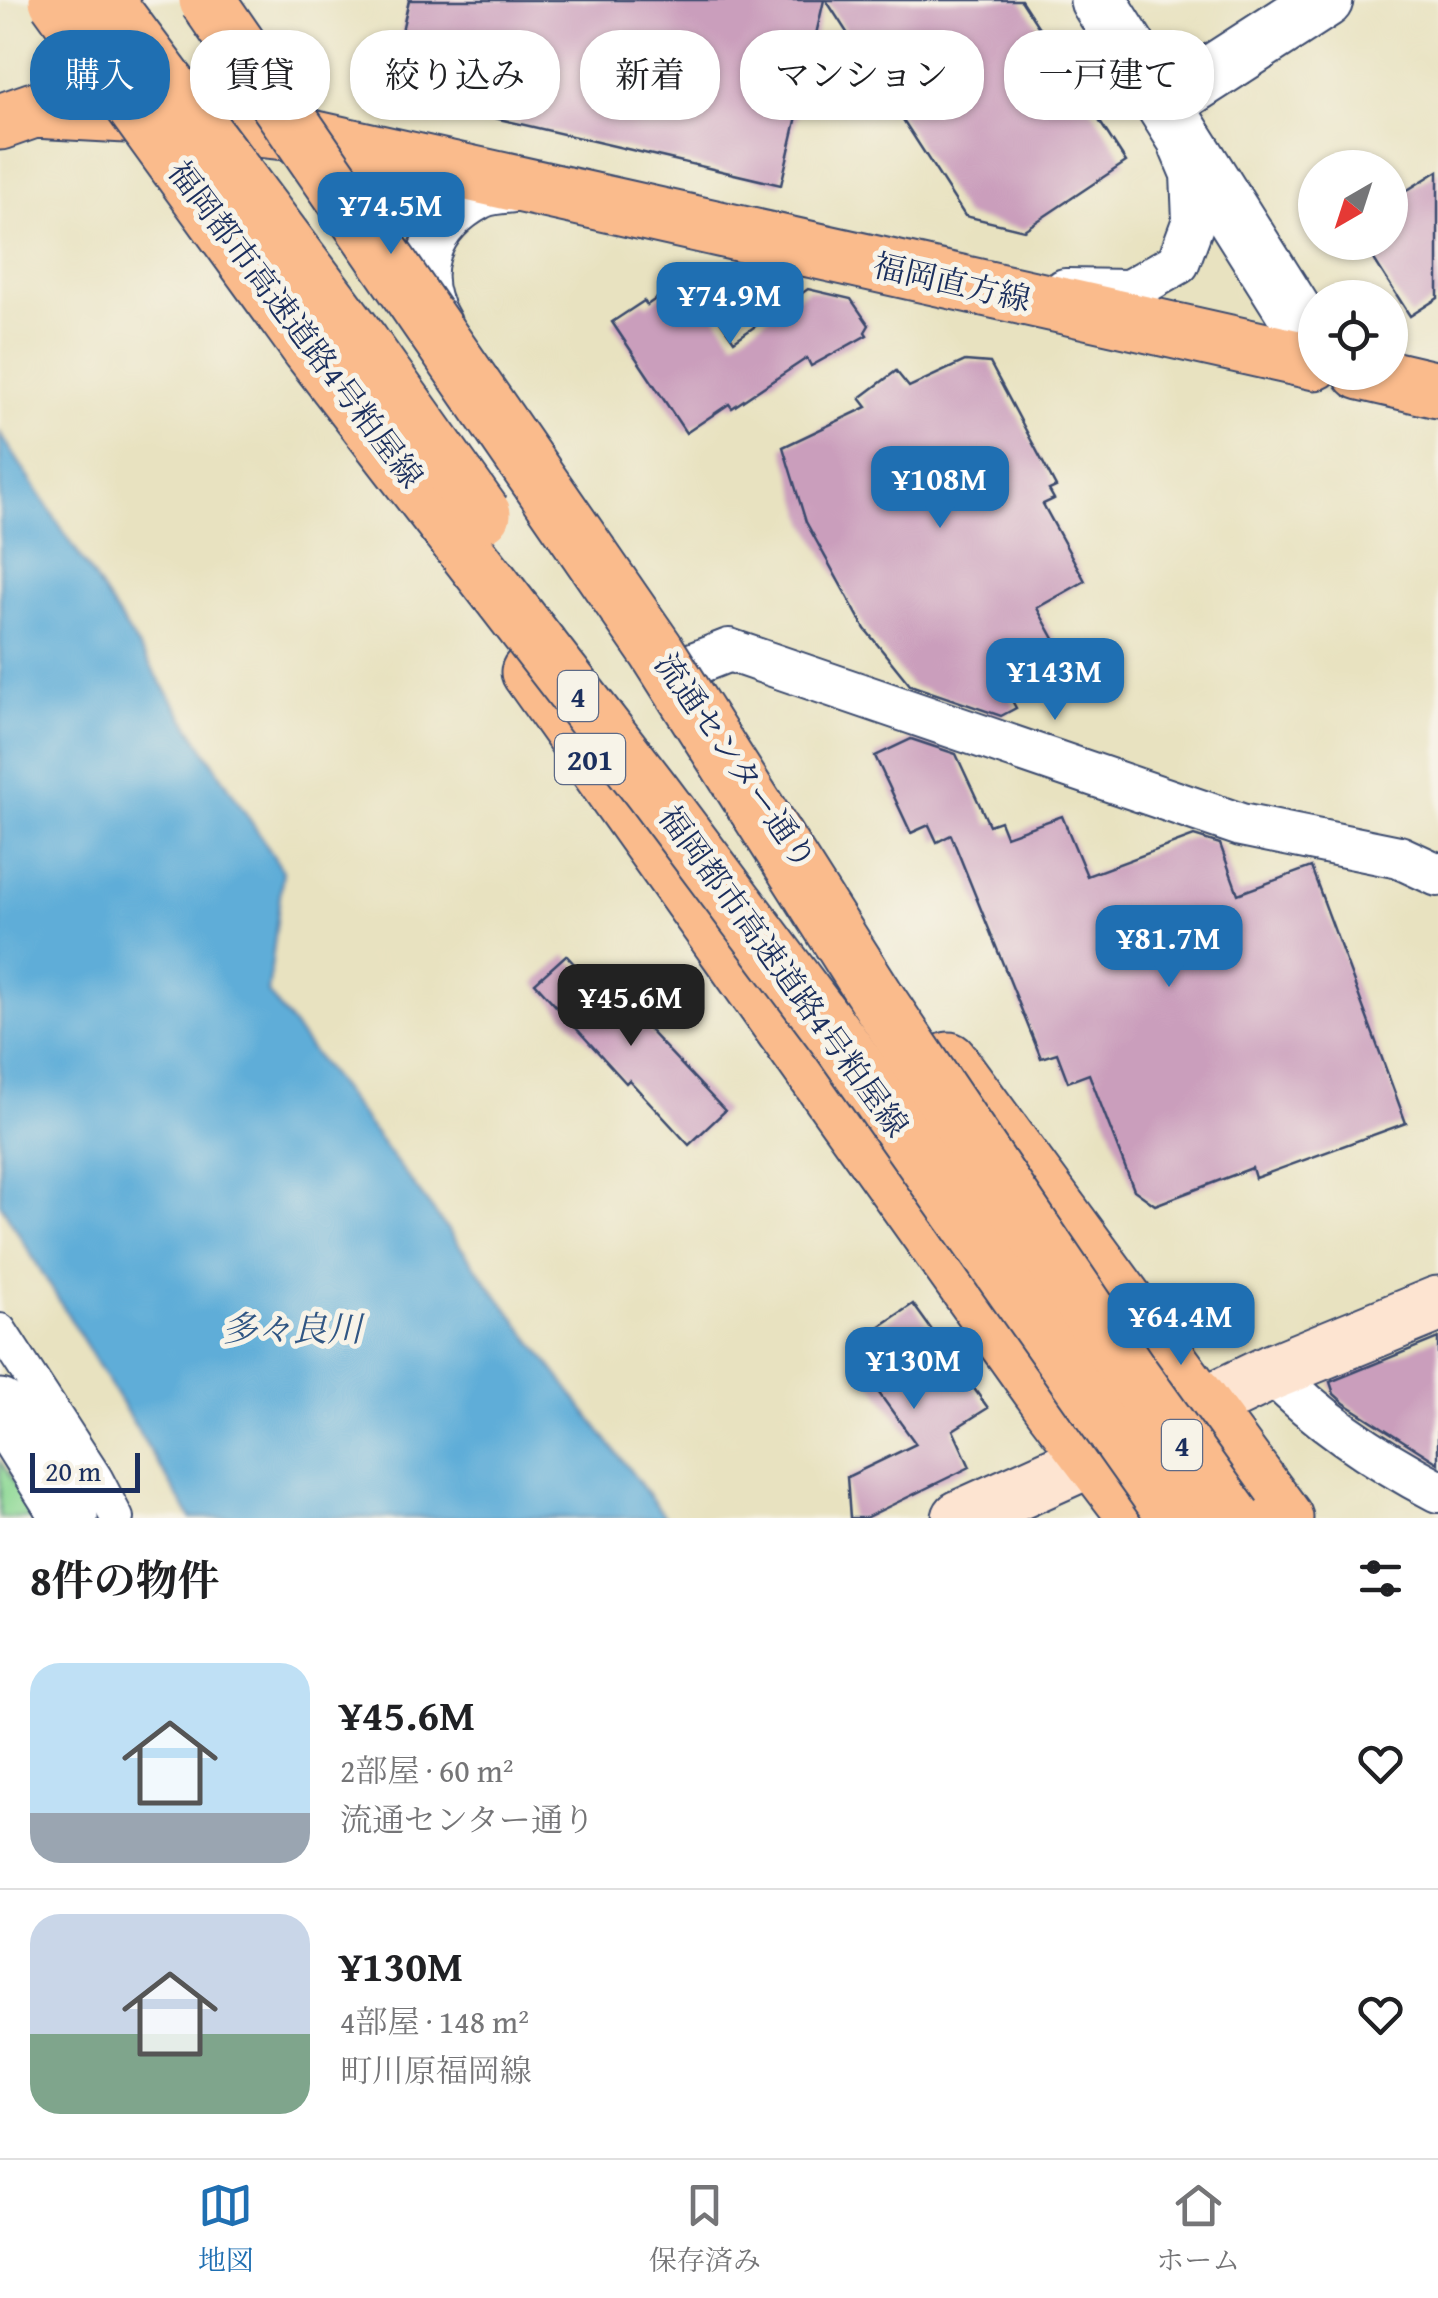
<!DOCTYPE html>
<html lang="ja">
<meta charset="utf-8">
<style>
body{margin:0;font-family:"Gentium Book Plus","Noto Serif JP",serif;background:#f6f6f6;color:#202124;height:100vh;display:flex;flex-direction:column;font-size:38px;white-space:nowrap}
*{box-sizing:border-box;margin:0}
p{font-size:32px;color:#757577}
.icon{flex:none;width:55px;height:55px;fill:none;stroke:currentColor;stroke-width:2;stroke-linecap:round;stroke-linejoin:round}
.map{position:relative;height:1518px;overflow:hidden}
.drawer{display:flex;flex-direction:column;background:#fff;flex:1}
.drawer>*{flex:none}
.hud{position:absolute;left:30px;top:30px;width:1380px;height:90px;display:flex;gap:20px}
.needle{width:65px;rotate:219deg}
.controls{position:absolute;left:1298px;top:150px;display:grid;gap:20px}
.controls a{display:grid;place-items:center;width:110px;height:110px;border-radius:50%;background:#fff;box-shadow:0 2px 8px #0004;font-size:50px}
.scale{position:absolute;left:30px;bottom:25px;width:110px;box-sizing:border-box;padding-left:10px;border:5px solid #1b2f5e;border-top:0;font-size:28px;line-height:35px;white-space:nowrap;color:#1b2f5e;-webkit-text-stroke:8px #f7f3e8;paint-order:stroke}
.price{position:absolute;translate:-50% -85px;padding:0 22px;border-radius:20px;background:#1f6fb2;color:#fff;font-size:32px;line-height:65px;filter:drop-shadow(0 2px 5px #0008)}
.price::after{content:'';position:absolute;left:50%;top:60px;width:30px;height:22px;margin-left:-15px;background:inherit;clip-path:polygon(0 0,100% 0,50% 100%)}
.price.current{background:#222;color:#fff}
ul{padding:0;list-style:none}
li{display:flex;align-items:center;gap:30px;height:250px;padding:0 30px}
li+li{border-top:2px solid #e0e0e0}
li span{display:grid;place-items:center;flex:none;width:280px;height:200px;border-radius:30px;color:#555}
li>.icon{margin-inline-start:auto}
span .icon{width:120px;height:120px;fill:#fffc;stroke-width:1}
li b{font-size:42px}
h2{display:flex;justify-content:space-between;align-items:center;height:120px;padding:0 30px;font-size:42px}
.pill{padding:0 35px;border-radius:40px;background:#fff;box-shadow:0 2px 8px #0004;font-size:35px;line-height:90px}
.pill.current{background:#1f6fb2;color:#fff}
.dock{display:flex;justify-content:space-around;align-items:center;height:140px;border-top:2px solid #e0e0e0;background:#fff;font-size:28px;color:#757577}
.dock a{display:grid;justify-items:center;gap:5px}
.dock .current{color:#1f6fb2}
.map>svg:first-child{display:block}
.green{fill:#8fd996;stroke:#55847a;stroke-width:2.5}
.water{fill:#5eadd8;stroke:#3c6e9b;stroke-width:2.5}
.building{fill:#ca9ebc}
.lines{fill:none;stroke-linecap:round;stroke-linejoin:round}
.pedestrian-casing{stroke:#3a4a6d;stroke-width:36}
.minor-casing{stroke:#3a4a6d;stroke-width:46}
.tertiary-casing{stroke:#3a4a6d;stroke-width:59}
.secondary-casing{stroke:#3a4a6d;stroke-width:59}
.primary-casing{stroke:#3a4a6d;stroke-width:59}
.trunk-casing{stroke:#3a4a6d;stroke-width:59}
.pedestrian{stroke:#fff;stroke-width:32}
.minor{stroke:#fff;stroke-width:42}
.tertiary{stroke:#fff;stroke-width:55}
.secondary{stroke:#fde4d1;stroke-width:55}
.primary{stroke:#fabb8c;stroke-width:55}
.trunk{stroke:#fabb8c;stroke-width:55}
.motorway-bridge-casing{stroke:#3a4a6d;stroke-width:59;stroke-linecap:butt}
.motorway-bridge{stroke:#fabb8c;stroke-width:55}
.labels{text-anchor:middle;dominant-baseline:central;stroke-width:10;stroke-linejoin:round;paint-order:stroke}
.shield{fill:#f7f3e8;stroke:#5d6a87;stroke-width:2.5}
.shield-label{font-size:30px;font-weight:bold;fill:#1b2f5e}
.street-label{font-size:32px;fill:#1b2f5e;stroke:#f7f3e8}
.water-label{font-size:35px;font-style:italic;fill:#2f5583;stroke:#f7f3e8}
</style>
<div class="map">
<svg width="1438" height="1518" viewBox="0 0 1438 1518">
<rect width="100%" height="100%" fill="#f7f3e8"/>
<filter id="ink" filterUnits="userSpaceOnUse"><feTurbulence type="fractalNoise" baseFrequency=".01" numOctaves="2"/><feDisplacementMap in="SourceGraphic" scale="20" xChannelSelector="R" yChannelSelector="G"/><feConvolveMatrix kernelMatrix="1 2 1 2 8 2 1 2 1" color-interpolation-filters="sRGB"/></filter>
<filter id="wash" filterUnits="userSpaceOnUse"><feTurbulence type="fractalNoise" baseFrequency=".0048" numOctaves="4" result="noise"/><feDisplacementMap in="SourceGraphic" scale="40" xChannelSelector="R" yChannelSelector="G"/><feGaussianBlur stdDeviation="2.25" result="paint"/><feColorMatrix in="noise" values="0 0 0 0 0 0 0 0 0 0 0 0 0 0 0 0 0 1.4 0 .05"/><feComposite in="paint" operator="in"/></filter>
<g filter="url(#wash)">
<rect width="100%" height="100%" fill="#e8e2c0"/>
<path class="green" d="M0,1461L37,1518H0Z"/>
<path class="water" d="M0,433L283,871L268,993L666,1518H191L0,1203Z"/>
<g id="blocks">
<g class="building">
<path d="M409,0H824L781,185L388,93Z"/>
<path d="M826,0H1021L1126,162L1024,230L965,216Z"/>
<path d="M1438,171V298L1410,316L1363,242H1390V201Z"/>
<path d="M689,276L734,341L808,289L851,299L869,325L865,332L867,335L811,366L807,358L732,408L729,404L686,433L612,322L644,301L647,305Z"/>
<path d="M965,361L990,363L1056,487L1049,490L1054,499L1043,504L1085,581L1037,608L1063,655L1004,686L1016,708L1001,716L910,685L865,629L806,522L783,447L867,407L860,398L896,371L909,387Z"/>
<path d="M911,739L956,754L989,825L1000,821L1006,836L1062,816L1087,876L1194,836L1220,844L1238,894L1311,867L1406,1123L1255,1178L1252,1168L1155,1205L1134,1190L1089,1074L1068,1082L1057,1053L1041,1058L951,835L937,842L929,825L911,833L875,756Z"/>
<path d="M566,955L598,990L605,983L725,1111L689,1145L629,1080L626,1083L535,983Z"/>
<path d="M913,1304L988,1408L953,1430L970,1467L865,1518H850L847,1477L916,1444L868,1378L861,1339Z"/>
<path d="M1438,1338V1463L1344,1403L1334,1394L1330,1382Z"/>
</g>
</g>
</g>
<g filter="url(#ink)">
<use href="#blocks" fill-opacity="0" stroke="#3a4a6d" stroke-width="2.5"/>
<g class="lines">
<defs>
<path id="pedestrian" d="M0,1330L96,1478L117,1518"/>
<g id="minor">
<path d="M1065,290L1129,291L1178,263L1194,220L1192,174L1181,148"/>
<path d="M440,323C410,274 429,225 479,198C491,191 511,192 525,190"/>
<path d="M673,672L729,650L1241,825L1399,857L1438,875"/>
<path d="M1272,1372C1318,1420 1379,1460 1438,1491"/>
</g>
<g id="tertiary">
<path d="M1098,0L1315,345"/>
<path d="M1164,104L1325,0"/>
<path d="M0,1407L70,1518"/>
</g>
<path id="secondary" d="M960,1518L1093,1458L1272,1372L1438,1304"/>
<g id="primary">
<path d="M0,122L34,110L126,115L285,132L1315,362"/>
<path d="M1361,372L1438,390"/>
</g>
<g id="trunk">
<path d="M529,672L1054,1409L1137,1518"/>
<path d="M949,1060L1285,1518"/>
</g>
</defs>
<use href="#pedestrian" class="pedestrian-casing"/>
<use href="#minor" class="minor-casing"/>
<use href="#tertiary" class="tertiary-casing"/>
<use href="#secondary" class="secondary-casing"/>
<use href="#primary" class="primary-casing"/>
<use href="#trunk" class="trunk-casing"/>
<use href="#pedestrian" class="pedestrian"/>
<use href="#minor" class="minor"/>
<use href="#tertiary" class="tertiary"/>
<use href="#secondary" class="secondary"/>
<use href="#primary" class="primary"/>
<use href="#trunk" class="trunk"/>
<defs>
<g id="motorway-bridge">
<path d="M57,0L310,349L651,790L840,1042L1176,1518"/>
<path d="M105,0L362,344L483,514"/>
<path d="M207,0L656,650L882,1006L1130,1373L1234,1518"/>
</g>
</defs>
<use href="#motorway-bridge" class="motorway-bridge-casing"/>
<use href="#motorway-bridge" class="motorway-bridge"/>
</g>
</g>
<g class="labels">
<g class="shield">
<rect x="558" y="671" width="40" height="50" rx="8"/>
<rect x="555" y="734" width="70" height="50" rx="8"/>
<rect x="1162" y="1420" width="40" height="50" rx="8"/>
</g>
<g class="shield-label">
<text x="578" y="696">4</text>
<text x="590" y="759">201</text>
<text x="1182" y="1445">4</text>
</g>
<g class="street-label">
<text transform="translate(952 282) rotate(13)">福岡直方線</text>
<text transform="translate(296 324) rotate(53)">福岡都市高速道路4号粕屋線</text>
<text transform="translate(736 761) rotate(55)">流通センター通り</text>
<text transform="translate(784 971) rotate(54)">福岡都市高速道路4号粕屋線</text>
</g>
<g class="water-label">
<text x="292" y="1328">多々良川</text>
</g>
</g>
</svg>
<div class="controls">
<a><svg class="needle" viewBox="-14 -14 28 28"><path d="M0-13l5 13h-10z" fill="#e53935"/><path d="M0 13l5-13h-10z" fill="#757577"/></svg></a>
<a><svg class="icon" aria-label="locate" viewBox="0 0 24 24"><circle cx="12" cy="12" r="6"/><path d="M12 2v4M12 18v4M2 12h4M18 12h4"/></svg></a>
</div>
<div class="scale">20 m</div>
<b class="price" style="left:391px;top:257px">¥74.5M</b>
<b class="price" style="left:730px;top:347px">¥74.9M</b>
<b class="price" style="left:940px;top:531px">¥108M</b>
<b class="price" style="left:1055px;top:723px">¥143M</b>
<b class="price" style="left:1169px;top:990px">¥81.7M</b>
<b class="price current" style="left:631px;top:1049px">¥45.6M</b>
<b class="price" style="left:1181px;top:1368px">¥64.4M</b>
<b class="price" style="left:914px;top:1412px">¥130M</b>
<div class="hud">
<a class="pill current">購入</a>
<a class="pill">賃貸</a>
<a class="pill">絞り込み</a>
<a class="pill">新着</a>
<a class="pill">マンション</a>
<a class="pill">一戸建て</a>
</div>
</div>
<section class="drawer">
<h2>8件の物件<svg class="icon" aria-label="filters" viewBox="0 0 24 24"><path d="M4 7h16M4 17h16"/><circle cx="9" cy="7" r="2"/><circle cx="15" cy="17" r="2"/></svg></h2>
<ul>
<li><span style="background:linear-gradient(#bfe0f5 75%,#9aa5b1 0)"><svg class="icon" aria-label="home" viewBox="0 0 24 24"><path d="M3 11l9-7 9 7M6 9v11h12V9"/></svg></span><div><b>¥45.6M</b><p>2部屋 · 60 m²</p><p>流通センター通り</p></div><svg class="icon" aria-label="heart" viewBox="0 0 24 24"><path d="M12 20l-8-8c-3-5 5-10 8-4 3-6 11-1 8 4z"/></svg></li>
<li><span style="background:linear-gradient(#c9d6e8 60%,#7fa58c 0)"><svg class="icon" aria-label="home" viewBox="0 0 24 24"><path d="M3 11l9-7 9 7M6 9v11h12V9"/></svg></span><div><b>¥130M</b><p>4部屋 · 148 m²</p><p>町川原福岡線</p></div><svg class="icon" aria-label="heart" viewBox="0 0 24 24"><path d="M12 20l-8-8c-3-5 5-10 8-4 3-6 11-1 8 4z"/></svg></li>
</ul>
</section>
<nav class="dock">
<a class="current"><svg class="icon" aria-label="map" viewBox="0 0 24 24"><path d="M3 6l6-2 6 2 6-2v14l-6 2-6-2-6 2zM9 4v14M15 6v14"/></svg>地図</a>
<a><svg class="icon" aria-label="saved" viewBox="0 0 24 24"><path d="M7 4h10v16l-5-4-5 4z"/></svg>保存済み</a>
<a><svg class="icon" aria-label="home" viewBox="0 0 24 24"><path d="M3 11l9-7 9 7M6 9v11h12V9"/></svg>ホーム</a>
</nav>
